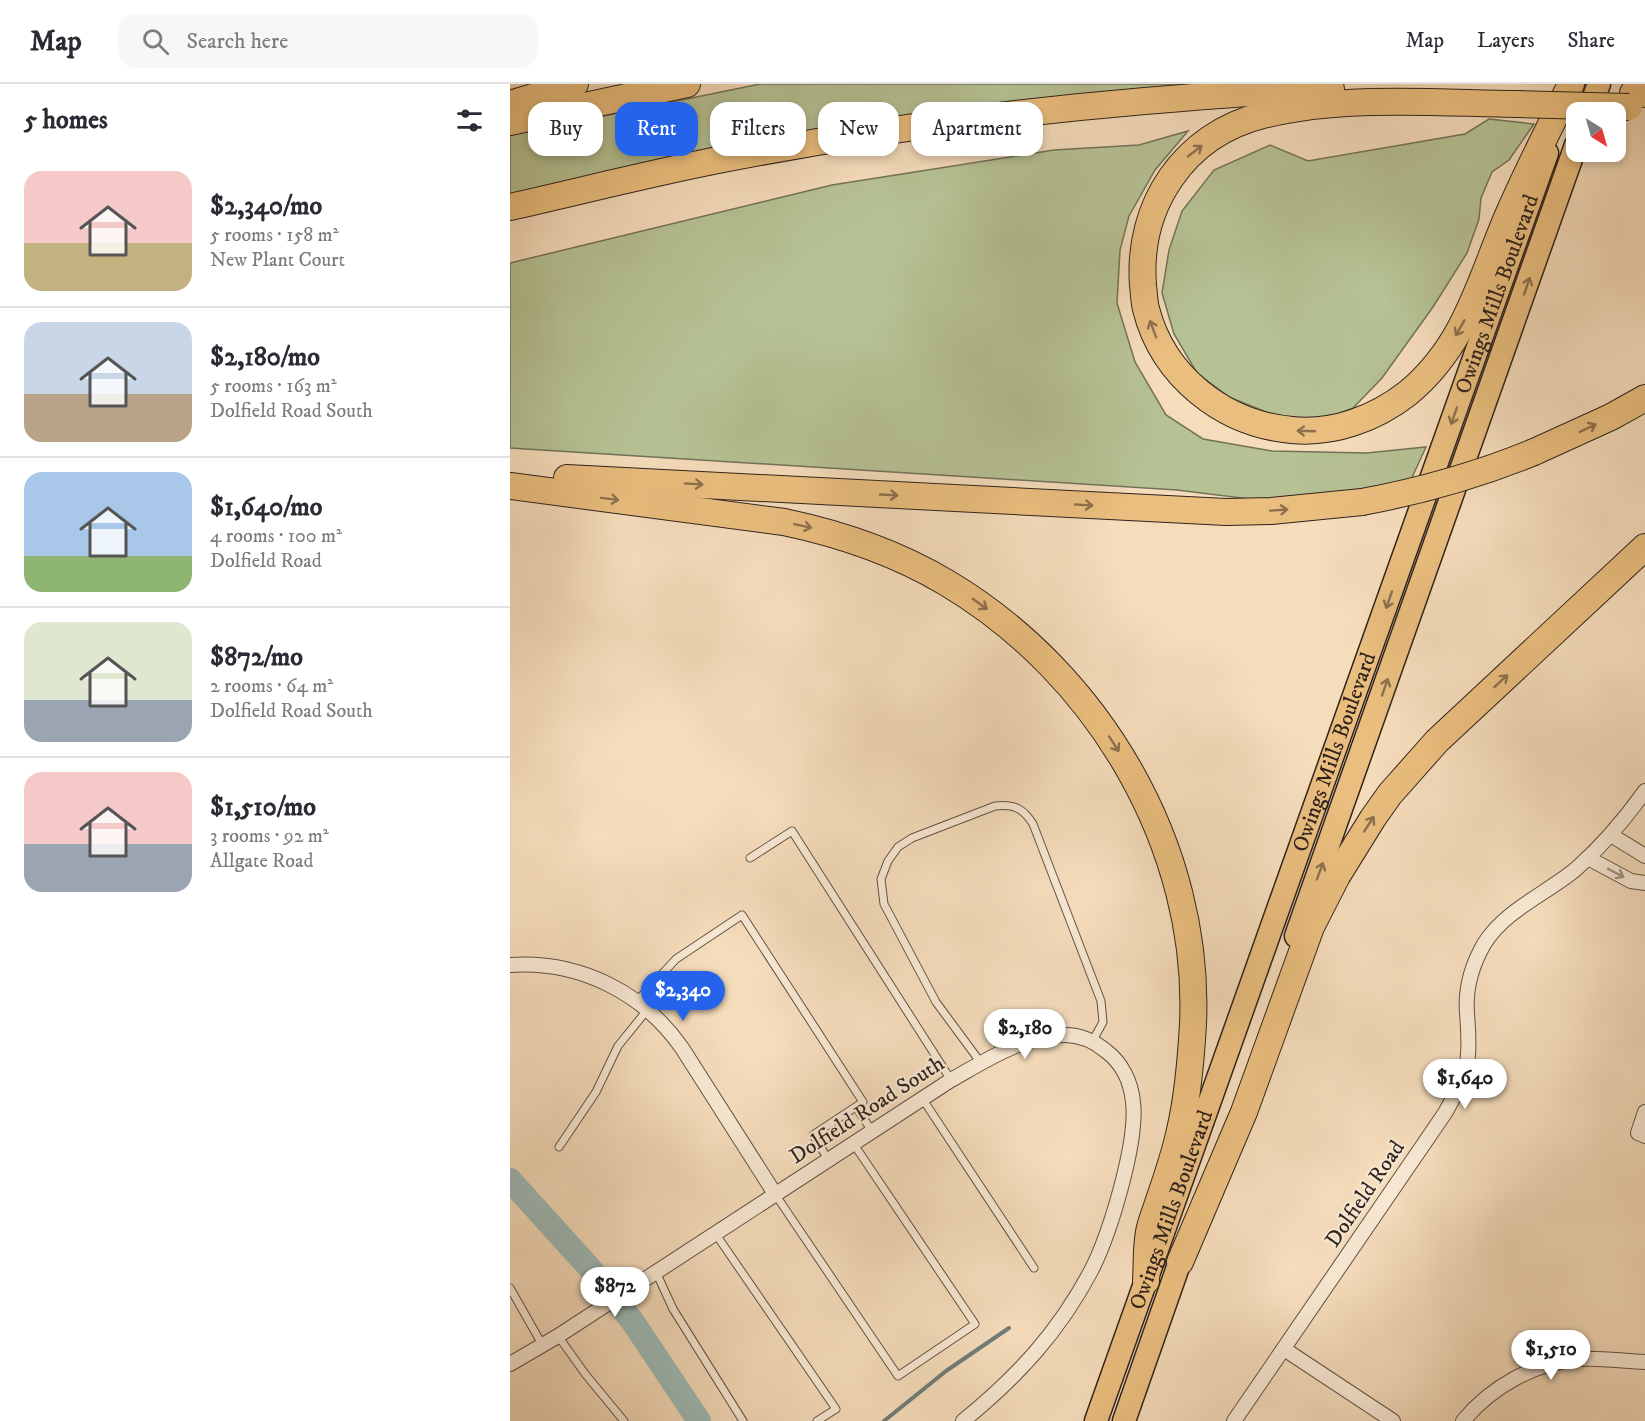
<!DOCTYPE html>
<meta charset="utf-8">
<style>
body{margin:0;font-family:"IM FELL DW Pica",serif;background:#f7f7f7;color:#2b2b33;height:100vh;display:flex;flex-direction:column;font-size:22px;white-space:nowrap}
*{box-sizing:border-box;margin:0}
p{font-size:20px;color:#7c7c81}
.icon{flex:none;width:33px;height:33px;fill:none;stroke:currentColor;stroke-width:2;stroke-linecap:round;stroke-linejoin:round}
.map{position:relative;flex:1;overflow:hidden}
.details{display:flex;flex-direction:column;background:#fff;width:510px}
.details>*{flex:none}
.banner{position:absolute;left:18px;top:18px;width:570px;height:54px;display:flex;gap:12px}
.needle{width:39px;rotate:143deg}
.buttons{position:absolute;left:1056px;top:18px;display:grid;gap:12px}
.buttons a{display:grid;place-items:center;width:60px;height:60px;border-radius:12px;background:#fff;box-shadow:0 3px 9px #0003;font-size:30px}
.price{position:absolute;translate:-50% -51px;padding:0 14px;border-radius:21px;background:#fff;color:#222;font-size:20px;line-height:39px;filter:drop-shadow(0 2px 3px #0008)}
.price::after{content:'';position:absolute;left:50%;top:36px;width:18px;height:14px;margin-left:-9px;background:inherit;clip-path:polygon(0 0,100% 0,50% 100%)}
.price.active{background:#2563eb;color:#fff}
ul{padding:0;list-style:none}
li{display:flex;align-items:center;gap:18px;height:150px;padding:0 24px}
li+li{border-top:2px solid #e1e1e2}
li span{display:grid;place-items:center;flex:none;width:168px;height:120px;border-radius:18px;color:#555}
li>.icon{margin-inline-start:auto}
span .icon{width:72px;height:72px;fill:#fffc;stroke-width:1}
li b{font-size:26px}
h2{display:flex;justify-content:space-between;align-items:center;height:72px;padding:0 24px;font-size:26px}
.chip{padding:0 21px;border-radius:18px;background:#fff;box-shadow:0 3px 9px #0003;font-size:21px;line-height:54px}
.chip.active{background:#2563eb;color:#fff}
header{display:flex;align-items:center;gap:36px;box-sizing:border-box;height:84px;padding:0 30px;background:#fff;border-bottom:2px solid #e1e1e2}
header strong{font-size:28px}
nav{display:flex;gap:33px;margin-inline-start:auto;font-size:21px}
.search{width:420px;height:54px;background:#f7f7f7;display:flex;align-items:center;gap:15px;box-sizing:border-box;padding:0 21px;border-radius:18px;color:#7c7c81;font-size:22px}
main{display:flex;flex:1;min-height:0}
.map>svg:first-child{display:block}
.green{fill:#b6c294;stroke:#737259;stroke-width:1.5}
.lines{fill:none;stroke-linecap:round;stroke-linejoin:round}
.stream{stroke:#727e7a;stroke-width:4}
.river{stroke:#9ebab7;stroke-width:24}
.service-casing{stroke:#615145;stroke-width:9}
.minor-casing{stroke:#615145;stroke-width:16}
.primary-casing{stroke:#30231e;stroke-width:25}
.motorway-casing{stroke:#30231e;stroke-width:28}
.service{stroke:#f8e8d3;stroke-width:7}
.minor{stroke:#f8e8d3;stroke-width:14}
.primary{stroke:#eabe7e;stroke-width:22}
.motorway{stroke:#eabe7e;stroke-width:26}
.motorway-bridge-casing{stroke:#30231e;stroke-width:28;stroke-linecap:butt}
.motorway-bridge{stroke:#eabe7e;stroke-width:26}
.oneway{stroke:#8d704e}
.oneway2{stroke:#9e8f82}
.labels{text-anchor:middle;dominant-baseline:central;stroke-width:4.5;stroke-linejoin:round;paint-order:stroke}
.street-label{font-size:22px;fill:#30231e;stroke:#f8e8d3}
</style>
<header>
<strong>Map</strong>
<div class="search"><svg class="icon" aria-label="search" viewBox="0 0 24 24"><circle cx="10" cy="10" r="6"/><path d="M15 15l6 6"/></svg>Search here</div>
<nav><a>Map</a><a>Layers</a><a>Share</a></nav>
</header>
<main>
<section class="details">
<h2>5 homes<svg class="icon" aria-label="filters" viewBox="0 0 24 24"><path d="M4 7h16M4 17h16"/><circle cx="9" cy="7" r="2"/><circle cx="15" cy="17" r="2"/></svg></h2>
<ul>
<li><span style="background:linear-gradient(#f6c9c9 60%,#c2b280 0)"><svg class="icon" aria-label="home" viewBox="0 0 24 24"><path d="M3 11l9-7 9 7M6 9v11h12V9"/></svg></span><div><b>$2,340/mo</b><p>5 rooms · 158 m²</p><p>New Plant Court</p></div></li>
<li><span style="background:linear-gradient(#c9d6e8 60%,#b9a48a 0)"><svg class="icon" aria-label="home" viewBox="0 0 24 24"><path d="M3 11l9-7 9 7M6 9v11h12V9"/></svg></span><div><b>$2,180/mo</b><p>5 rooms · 163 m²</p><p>Dolfield Road South</p></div></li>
<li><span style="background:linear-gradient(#a9c7e8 70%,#8fb573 0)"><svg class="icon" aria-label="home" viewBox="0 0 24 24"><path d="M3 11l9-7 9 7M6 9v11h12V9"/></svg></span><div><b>$1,640/mo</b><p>4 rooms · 100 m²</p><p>Dolfield Road</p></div></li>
<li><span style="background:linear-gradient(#dfe7d0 65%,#9aa5b1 0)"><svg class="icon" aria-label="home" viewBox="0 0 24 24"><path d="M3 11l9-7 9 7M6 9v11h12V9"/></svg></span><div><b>$872/mo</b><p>2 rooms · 64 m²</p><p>Dolfield Road South</p></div></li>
<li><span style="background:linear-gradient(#f6c9c9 60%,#9aa5b1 0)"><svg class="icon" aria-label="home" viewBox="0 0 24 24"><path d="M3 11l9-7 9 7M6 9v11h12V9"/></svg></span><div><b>$1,510/mo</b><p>3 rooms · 92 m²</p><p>Allgate Road</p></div></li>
</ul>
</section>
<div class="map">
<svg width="1135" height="1337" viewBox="0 0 1135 1337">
<rect width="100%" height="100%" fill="#f5dcbb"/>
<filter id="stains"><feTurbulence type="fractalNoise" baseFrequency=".00333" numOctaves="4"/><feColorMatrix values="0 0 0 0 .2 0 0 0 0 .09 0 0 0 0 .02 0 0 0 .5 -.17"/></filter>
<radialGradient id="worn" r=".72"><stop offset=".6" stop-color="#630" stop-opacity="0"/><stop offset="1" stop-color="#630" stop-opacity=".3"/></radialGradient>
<g class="green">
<path d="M250,0H746L0,114V51Z"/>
<path d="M979,35L1024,40L999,76L982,88L971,114L969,135L957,169L923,223L872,294L843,324L803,340L764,331L719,313L687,289L664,250L652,209L659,166L672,127L704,86L760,61L798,77L955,50Z"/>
<path d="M678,47L645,86L619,132L610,166L607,219L625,278L656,331L693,355L762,367L857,369L916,363L899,400L764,418L667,406L0,364V179L322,101L544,66L629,61Z"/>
</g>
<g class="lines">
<path class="stream" d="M374,1337L436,1287L499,1244"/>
<path class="river" d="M0,1096L86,1191L123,1238L189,1337"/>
<defs>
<g id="service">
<path d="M240,774L282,747L441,996"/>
<path d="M127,917L166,875L232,831L353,1018L303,1051L318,1075"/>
<path d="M471,979L426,918L374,820L371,795L378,777L388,763L402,754L485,722C504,720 513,724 523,740L591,917L593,938L582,958"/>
<path d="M412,1014L524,1184"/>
<path d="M346,1023L362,1047"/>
<path d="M49,1063L86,1008L108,962L138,925"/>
<path d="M265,1110L388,1292L465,1240L343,1059"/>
<path d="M205,1149L326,1325L307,1337"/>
<path d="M146,1188L163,1225L233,1337"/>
<path d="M0,1204L33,1262"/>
<path d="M48,1252L76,1291L114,1337"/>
</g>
<g id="minor">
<path d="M1101,751L1135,772"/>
<path d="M1078,774L1121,797L1135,799"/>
<path d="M0,881C68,876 133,908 172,964L265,1110"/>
<path d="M1135,1028L1128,1049L1135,1052"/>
<path d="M774,1265L883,1337"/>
<path d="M0,1280L48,1252L441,996C475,977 514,951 555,951C570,951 584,957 596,967C612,979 621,998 623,1018C628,1058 600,1149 582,1185C549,1248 508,1292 453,1337"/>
<path d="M724,1337L935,1029C944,1013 953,997 957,979C960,962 958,946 957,929C955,904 962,881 974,860C995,826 1036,810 1066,785C1092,762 1115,735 1135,707"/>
<path d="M953,1337C981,1303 1025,1278 1070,1275C1091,1274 1113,1277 1135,1278"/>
</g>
<g id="primary">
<path d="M1078,28L1089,0"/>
<path d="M786,852L1066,61"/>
<path id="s1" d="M586,1337L1037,69"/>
<path d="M614,1337L675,1163"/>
</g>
<g id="motorway">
<path d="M1123,9L1135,10"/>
<path d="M0,20L65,0"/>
<path d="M1008,20C926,19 832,11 753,31C674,51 627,121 633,201C634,209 634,217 636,225C653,292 713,340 782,346C823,350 865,335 898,309C957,260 970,195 999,129C1018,85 1040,43 1061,0"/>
<path d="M0,38L177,0"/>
<path d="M0,123C71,107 141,89 213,75C352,48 493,29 635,17C697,12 759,6 821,5"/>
<path d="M1024,368L1101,333L1135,314"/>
<path d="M57,394L716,428L761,427L852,418"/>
<path d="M0,402L274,438C331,450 387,469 437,499C588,589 691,762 683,940C681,975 678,1012 670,1046C665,1070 657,1093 649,1116C646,1126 641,1137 639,1148C636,1164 637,1181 636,1197"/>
<path d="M670,1178L734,1028L801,843L827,792L863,734L880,710L927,657L1135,463"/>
</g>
</defs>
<use href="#service" class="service-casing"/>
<use href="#minor" class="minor-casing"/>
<use href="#primary" class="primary-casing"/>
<use href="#motorway" class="motorway-casing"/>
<use href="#service" class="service"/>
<use href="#minor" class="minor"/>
<use href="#primary" class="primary"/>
<use href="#motorway" class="motorway"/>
<defs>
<g id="motorway-bridge">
<path d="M1008,20L1119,23"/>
<path d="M852,418C911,407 968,391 1024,368"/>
</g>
</defs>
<use href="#motorway-bridge" class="motorway-bridge-casing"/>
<use href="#motorway-bridge" class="motorway-bridge"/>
</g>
<defs><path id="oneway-shaft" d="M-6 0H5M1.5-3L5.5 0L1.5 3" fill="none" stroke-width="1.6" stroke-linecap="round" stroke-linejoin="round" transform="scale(1.5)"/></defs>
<g class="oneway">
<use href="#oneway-shaft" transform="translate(685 67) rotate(-38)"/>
<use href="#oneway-shaft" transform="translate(1017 202) rotate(-71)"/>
<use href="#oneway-shaft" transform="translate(950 244) rotate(120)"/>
<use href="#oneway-shaft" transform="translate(643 245) rotate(-110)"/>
<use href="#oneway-shaft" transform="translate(944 332) rotate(109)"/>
<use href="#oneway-shaft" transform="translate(1078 344) rotate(-26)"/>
<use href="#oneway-shaft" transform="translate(796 347) rotate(-178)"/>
<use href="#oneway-shaft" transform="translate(184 400) rotate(3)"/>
<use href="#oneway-shaft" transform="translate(379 411) rotate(3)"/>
<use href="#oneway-shaft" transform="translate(100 415) rotate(7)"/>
<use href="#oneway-shaft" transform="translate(574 421) rotate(3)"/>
<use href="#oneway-shaft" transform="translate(769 426) rotate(-4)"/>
<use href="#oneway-shaft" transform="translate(293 442) rotate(12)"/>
<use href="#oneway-shaft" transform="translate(879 516) rotate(109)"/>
<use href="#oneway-shaft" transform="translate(470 520) rotate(36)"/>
<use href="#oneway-shaft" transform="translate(991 597) rotate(-42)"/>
<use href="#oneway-shaft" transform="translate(875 603) rotate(-71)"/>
<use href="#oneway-shaft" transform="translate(604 660) rotate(57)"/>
<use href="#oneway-shaft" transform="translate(859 740) rotate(-57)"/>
<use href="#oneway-shaft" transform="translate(810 787) rotate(-70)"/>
</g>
<use class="oneway2" href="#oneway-shaft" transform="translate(1106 789) rotate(28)"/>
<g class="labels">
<g class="street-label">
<text stroke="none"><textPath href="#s1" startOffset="1196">Owings Mills Boulevard</textPath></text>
<text stroke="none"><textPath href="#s1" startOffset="710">Owings Mills Boulevard</textPath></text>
<text transform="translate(357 1026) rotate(-33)">Dolfield Road South</text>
<text transform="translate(855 1110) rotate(-56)">Dolfield Road</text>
<text stroke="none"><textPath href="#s1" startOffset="224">Owings Mills Boulevard</textPath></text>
</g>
</g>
<rect width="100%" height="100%" filter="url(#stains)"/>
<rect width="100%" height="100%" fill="url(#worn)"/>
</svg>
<div class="buttons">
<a><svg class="needle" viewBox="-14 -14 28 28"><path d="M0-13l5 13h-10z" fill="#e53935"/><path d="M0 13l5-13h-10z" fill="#7c7c81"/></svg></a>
</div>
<b class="price active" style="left:173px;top:938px">$2,340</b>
<b class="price" style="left:515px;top:976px">$2,180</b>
<b class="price" style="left:955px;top:1026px">$1,640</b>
<b class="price" style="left:105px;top:1234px">$872</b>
<b class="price" style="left:1041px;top:1297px">$1,510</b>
<div class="banner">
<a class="chip">Buy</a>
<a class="chip active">Rent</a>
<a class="chip">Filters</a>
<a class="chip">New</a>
<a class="chip">Apartment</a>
</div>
</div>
</main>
